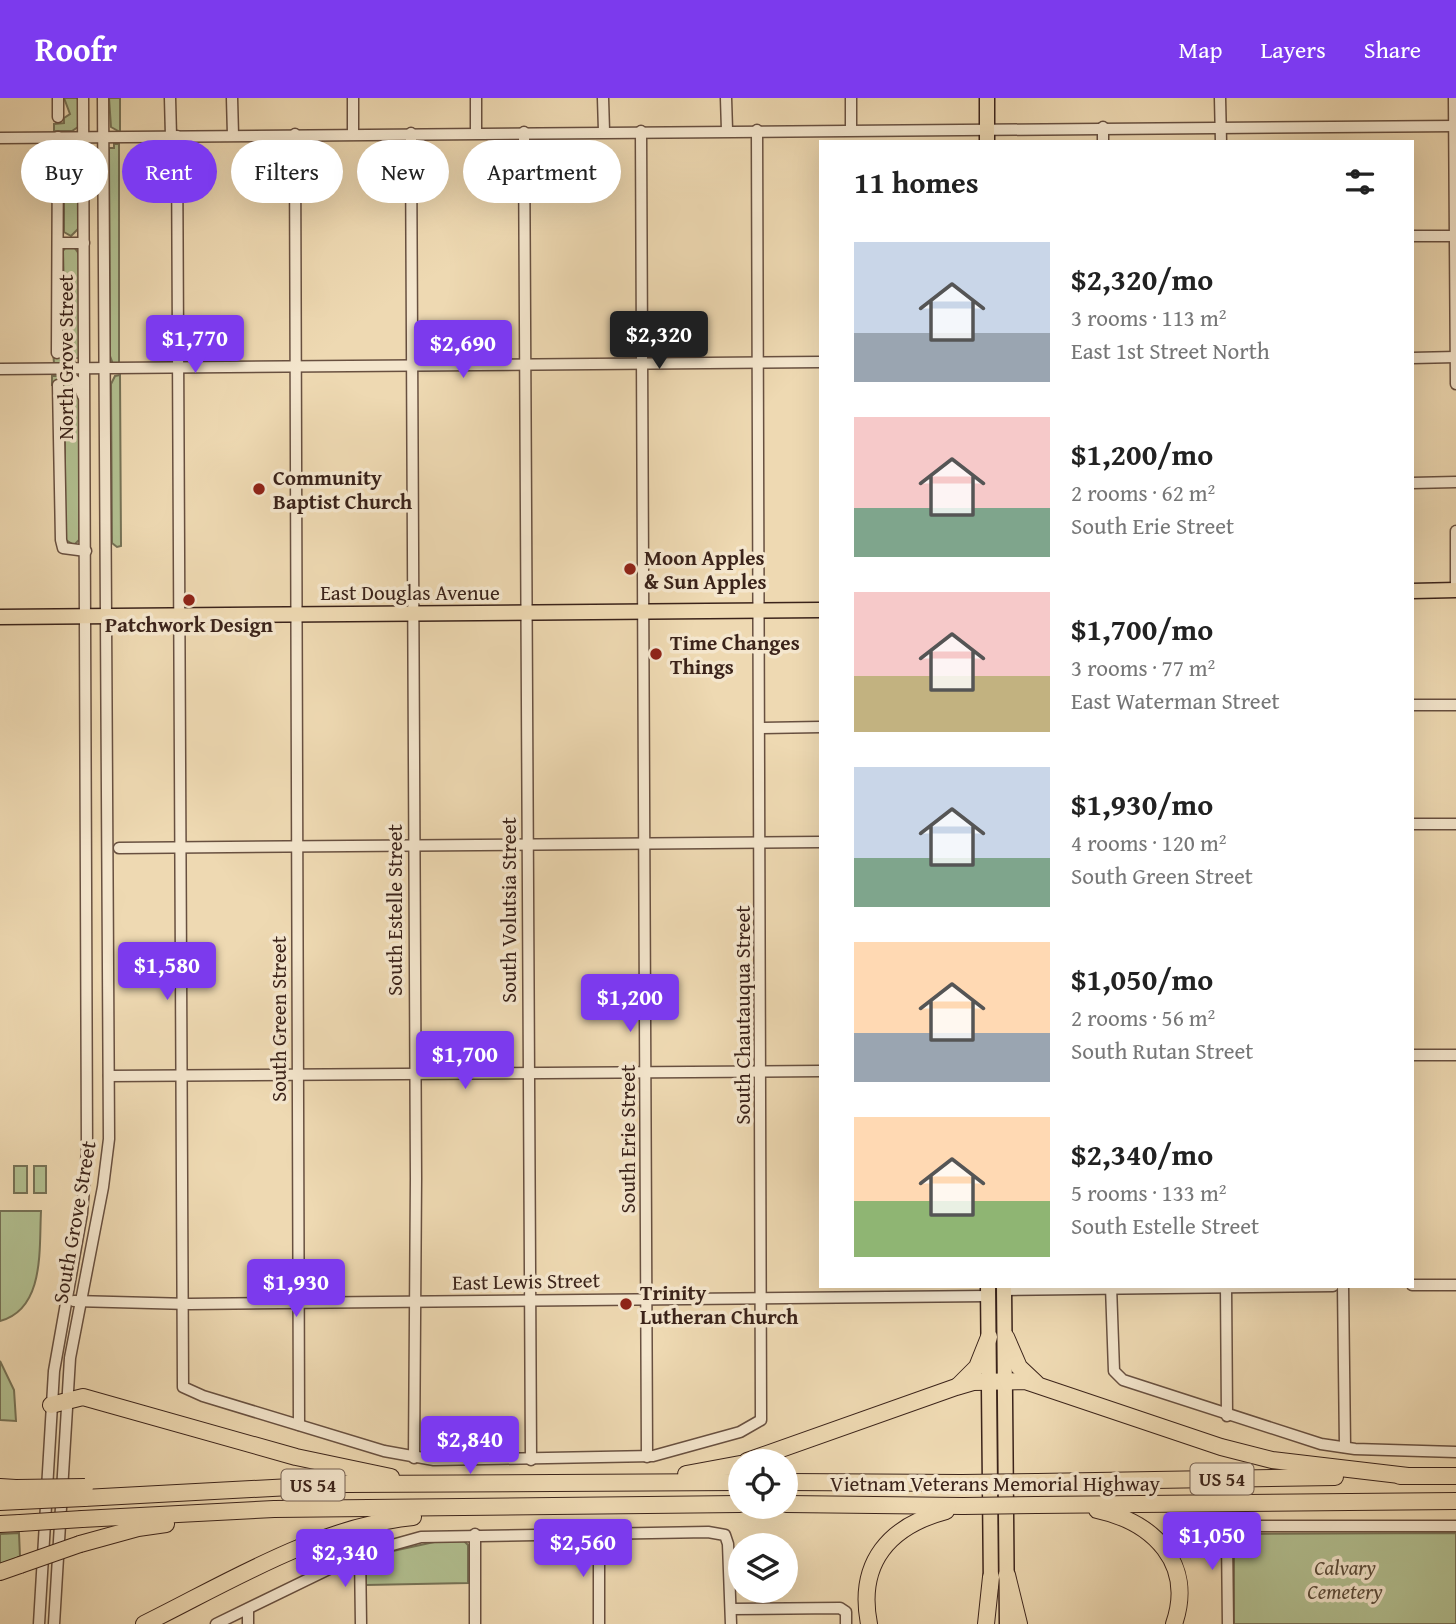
<!DOCTYPE html>
<meta charset="utf-8">
<style>
body{margin:0;font-family:"Gentium Book Plus",serif;background:#f6f6f6;color:#222;height:100vh;display:flex;flex-direction:column;font-size:26px;white-space:nowrap}
*{box-sizing:border-box;margin:0}
p{font-size:23px;color:#767676}
.icon{flex:none;width:38px;height:38px;fill:none;stroke:currentColor;stroke-width:2;stroke-linecap:round;stroke-linejoin:round}
.map{position:relative;flex:1;overflow:hidden}
.side{position:absolute;left:819px;top:42px;width:595px;height:1148px;display:flex;flex-direction:column;background:#fff;border-radius:0px;box-shadow:0 7px 28px #0002}
.side>*{flex:none}
.banner{position:absolute;left:21px;top:42px;width:665px;height:63px;display:flex;gap:14px}
.fabs{position:absolute;left:728px;top:1351px;display:grid;gap:14px}
.fabs a{display:grid;place-items:center;width:70px;height:70px;border-radius:50%;background:#fff;box-shadow:0 7px 28px #0002;font-size:35px}
.price{position:absolute;translate:-50% -60px;padding:0 16px;border-radius:7px;background:#7c3aed;color:#fff;font-size:23px;line-height:46px;filter:drop-shadow(0 2px 4px #0008)}
.price::after{content:'';position:absolute;left:50%;top:42px;width:21px;height:16px;margin-left:-10px;background:inherit;clip-path:polygon(0 0,100% 0,50% 100%)}
.price.selected{background:#222;color:#fff}
ul{padding:0;list-style:none}
li{display:flex;align-items:center;gap:21px;height:175px;padding:0 35px}
li span{display:grid;place-items:center;flex:none;width:196px;height:140px;border-radius:0px;color:#555}
li>.icon{margin-inline-start:auto}
span .icon{width:84px;height:84px;fill:#fffc;stroke-width:1}
li b{font-size:30px}
h2{display:flex;justify-content:space-between;align-items:center;height:84px;padding:0 35px;font-size:30px}
.pill{padding:0 24px;border-radius:32px;background:#fff;box-shadow:0 7px 28px #0002;font-size:24px;line-height:63px}
.pill.selected{background:#7c3aed;color:#fff}
header{display:flex;align-items:center;gap:42px;box-sizing:border-box;height:98px;padding:0 35px;background:#7c3aed;color:#fff}
header strong{font-size:33px}
nav{display:flex;gap:38px;margin-inline-start:auto;font-size:24px}
.map>svg:first-child{display:block}
.green{fill:#b2c091;stroke:#767256;stroke-width:2}
.lines{fill:none;stroke-linecap:round;stroke-linejoin:round}
.minor-casing{stroke:#685040;stroke-width:13}
.major-casing{stroke:#3b231a;stroke-width:17}
.highway-casing{stroke:#3b231a;stroke-width:18}
.minor{stroke:#f4e6cd;stroke-width:10}
.major{stroke:#eed9b2;stroke-width:14}
.highway{stroke:#eed9b2;stroke-width:16}
.highway-bridge-casing{stroke:#3b231a;stroke-width:18;stroke-linecap:butt}
.highway-bridge{stroke:#eed9b2;stroke-width:16}
.poi-dot{fill:#8f2418;stroke:#f4e6cd;stroke-width:2.5}
.labels{text-anchor:middle;dominant-baseline:central;stroke-width:7;stroke-linejoin:round;paint-order:stroke}
.shield{fill:#f4e6cd;stroke:#725e50;stroke-width:2}
.shield-label{font-size:19px;font-weight:bold;fill:#3b231a}
.street-label{font-size:21px;fill:#3b231a;stroke:#f4e6cd}
.poi-label{font-size:21px;font-weight:bold;fill:#3b231a;stroke:#f4e6cd;text-anchor:start}
.park-label{font-size:21px;font-style:italic;fill:#594a38;stroke:#f4e6cd}
</style>
<header>
<strong>Roofr</strong>
<nav><a>Map</a><a>Layers</a><a>Share</a></nav>
</header>
<div class="map">
<svg width="1456" height="1526" viewBox="0 0 1456 1526">
<rect width="100%" height="100%" fill="#eed9b2"/>
<filter id="stains"><feTurbulence type="fractalNoise" baseFrequency=".00286" numOctaves="4"/><feColorMatrix values="0 0 0 0 .2 0 0 0 0 .09 0 0 0 0 .02 0 0 0 .5 -.17"/></filter>
<radialGradient id="worn" r=".72"><stop offset=".6" stop-color="#630" stop-opacity="0"/><stop offset="1" stop-color="#630" stop-opacity=".3"/></radialGradient>
<g class="green">
<path d="M64,0H80L78,29L72,33H54V26L64,25V20L70,16Z"/>
<path d="M109,0H120V34L111,29Z"/>
<path d="M114,46H119V267L113,266L110,258L109,50H114Z"/>
<path d="M64,51H79V130L71,138L64,134Z"/>
<path d="M66,149H74L79,156L80,260H75L74,265H54L53,253H64L67,246H72V239L65,235L63,153Z"/>
<path d="M120,277L121,448L117,449L112,445L111,286L115,278Z"/>
<path d="M52,278H65L75,287L79,300V442L74,447L66,442L65,434V308L73,302V296L65,293L63,287H52Z"/>
<rect x="14" y="1068" width="13" height="27"/>
<rect x="34" y="1068" width="12" height="27"/>
<path d="M0,1113H41C39,1151 45,1211 0,1223Z"/>
<path d="M0,1263L14,1292L16,1323L0,1322Z"/>
<path d="M19,1435L20,1459L0,1466V1436Z"/>
<path d="M1456,1435V1526H1234V1436Z"/>
<path d="M448,1441L464,1443L468,1447V1485L366,1487V1464L370,1458Z"/>
</g>
<g class="lines">
<defs>
<g id="minor">
<path d="M58,0V19"/>
<path d="M170,0L171,38"/>
<path d="M232,0L233,37"/>
<path d="M353,0V36"/>
<path d="M476,0V34"/>
<path d="M603,0L604,33"/>
<path d="M726,0L727,32"/>
<path d="M851,0V31"/>
<path d="M1220,0L1221,44"/>
<path d="M1454,0L1456,286"/>
<path d="M1103,29V44"/>
<path d="M641,33L647,1359"/>
<path d="M524,34L531,1362"/>
<path d="M411,35L416,1080L414,1360"/>
<path d="M295,36L299,1327"/>
<path d="M177,38L183,1289L203,1298L384,1353L434,1362L653,1358L740,1334L761,1322L757,32"/>
<path d="M0,40L1456,28"/>
<path d="M1412,138H1453"/>
<path d="M58,145H84"/>
<path d="M57,255L58,39"/>
<path d="M1412,260L1456,259"/>
<path d="M0,271L821,264"/>
<path d="M60,272L77,284L83,298"/>
<path d="M58,287L61,442L63,450L86,453"/>
<path d="M1412,385L1456,384"/>
<path d="M1456,433V489"/>
<path d="M1412,607H1456"/>
<path d="M760,630L821,629"/>
<path d="M1412,726H1456"/>
<path d="M119,750L821,744"/>
<path d="M1412,957H1456"/>
<path d="M109,978L821,973"/>
<path d="M1412,1187H1456"/>
<path d="M1111,1188L1114,1273L1123,1282L1321,1346L1355,1351L1456,1354"/>
<path d="M1226,1188L1227,1318"/>
<path d="M1343,1188L1345,1349"/>
<path d="M1005,1192L1333,1188"/>
<path d="M74,1203L190,1206L988,1198"/>
<path d="M599,1435V1526"/>
<path d="M475,1436V1526"/>
<path d="M360,1456L361,1526"/>
<path d="M248,1511V1526"/>
<path d="M731,1511L840,1510L846,1514V1526"/>
<path d="M39,1526L54,1273L82,1115L87,1053L83,0"/>
<path d="M54,1526L70,1260L103,1089L109,1041L103,0"/>
<path d="M216,1526L360,1456L421,1439L708,1434L725,1437L728,1446L731,1526"/>
<path d="M1228,1526L1227,1439L1237,1428H1456"/>
</g>
<g id="major">
<path d="M987,0V44"/>
<path d="M1412,493L1456,492"/>
<path d="M0,519L821,512"/>
<path d="M988,1188L991,1488"/>
<path d="M1004,1188L1007,1526"/>
</g>
<g id="highway">
<path d="M1006,1239L1019,1269L1036,1285"/>
<path d="M958,1288L977,1269L989,1239"/>
<path d="M51,1307L83,1299L296,1359L391,1379"/>
<path d="M747,1363L956,1289L973,1284L1025,1283L1221,1349L1272,1362L1408,1378"/>
<path d="M686,1376L740,1366"/>
<path d="M1400,1378H1456"/>
<path d="M786,1384L962,1385"/>
<path d="M1037,1384L1335,1379"/>
<path d="M0,1389L16,1390"/>
<path d="M84,1400L346,1386L740,1384"/>
<path d="M0,1404L20,1403"/>
<path d="M786,1406L963,1408"/>
<path d="M1036,1407L1456,1403"/>
<path d="M1097,1412C1153,1424 1195,1465 1174,1526"/>
<path d="M82,1421L274,1411L740,1406"/>
<path d="M0,1426L20,1425"/>
<path d="M80,1446L138,1430L166,1426"/>
<path d="M0,1474L20,1467"/>
<path d="M1007,1477L1019,1526"/>
<path d="M144,1526C229,1484 317,1429 413,1419"/>
<path d="M869,1526C857,1464 890,1428 946,1413"/>
<path d="M986,1526L991,1479"/>
</g>
</defs>
<use href="#minor" class="minor-casing"/>
<use href="#major" class="major-casing"/>
<use href="#highway" class="highway-casing"/>
<use href="#minor" class="minor"/>
<use href="#major" class="major"/>
<use href="#highway" class="highway"/>
<defs>
<g id="highway-bridge">
<path d="M962,1385L1037,1384"/>
<path d="M16,1390L85,1389"/>
<path d="M20,1403L84,1400"/>
<path d="M963,1408L1036,1407"/>
<path d="M20,1425L82,1421"/>
<path d="M20,1467L80,1446"/>
</g>
</defs>
<use href="#highway-bridge" class="highway-bridge-casing"/>
<use href="#highway-bridge" class="highway-bridge"/>
</g>
<g class="poi-dot">
<circle cx="259" cy="391" r="7"/>
<circle cx="630" cy="471" r="7"/>
<circle cx="189" cy="502" r="7"/>
<circle cx="656" cy="556" r="7"/>
<circle cx="626" cy="1206" r="7"/>
</g>
<g class="labels">
<g class="shield">
<rect x="1190.5" y="1365.5" width="63" height="31" rx="5"/>
<rect x="281.5" y="1371.5" width="63" height="31" rx="5"/>
</g>
<g class="shield-label">
<text x="1222" y="1381">US 54</text>
<text x="313" y="1387">US 54</text>
</g>
<g class="street-label">
<text transform="translate(65 259) rotate(-90)">North Grove Street</text>
<text x="410" y="494">East Douglas Avenue</text>
<text transform="translate(394 812) rotate(-90)">South Estelle Street</text>
<text transform="translate(508 812) rotate(-90)">South Volutsia Street</text>
<text transform="translate(742 917) rotate(-90)">South Chautauqua Street</text>
<text transform="translate(278 921) rotate(-90)">South Green Street</text>
<text transform="translate(627 1041) rotate(-90)">South Erie Street</text>
<text transform="translate(74 1124) rotate(-80)">South Grove Street</text>
<text transform="translate(526 1183) rotate(-1)">East Lewis Street</text>
<text x="995" y="1385">Vietnam Veterans Memorial Highway</text>
</g>
<g class="poi-label">
<text x="273" y="379">Community<tspan x="273" dy="24">Baptist Church</tspan></text>
<text x="644" y="459">Moon Apples<tspan x="644" dy="24">&amp; Sun Apples</tspan></text>
<text x="189" y="526" text-anchor="middle">Patchwork Design</text>
<text x="670" y="544">Time Changes<tspan x="670" dy="24">Things</tspan></text>
<text x="640" y="1194">Trinity<tspan x="640" dy="24">Lutheran Church</tspan></text>
</g>
<g class="park-label">
<text x="1345" y="1469">Calvary<tspan x="1345" dy="24">Cemetery</tspan></text>
</g>
</g>
<rect width="100%" height="100%" filter="url(#stains)"/>
<rect width="100%" height="100%" fill="url(#worn)"/>
</svg>
<div class="fabs">
<a><svg class="icon" aria-label="locate" viewBox="0 0 24 24"><circle cx="12" cy="12" r="6"/><path d="M12 2v4M12 18v4M2 12h4M18 12h4"/></svg></a>
<a><svg class="icon" aria-label="layers" viewBox="0 0 24 24"><path d="M12 4l9 5-9 5-9-5zM3 14l9 5 9-5"/></svg></a>
</div>
<b class="price selected" style="left:659px;top:273px">$2,320</b>
<b class="price" style="left:195px;top:277px">$1,770</b>
<b class="price" style="left:463px;top:282px">$2,690</b>
<b class="price" style="left:167px;top:904px">$1,580</b>
<b class="price" style="left:630px;top:936px">$1,200</b>
<b class="price" style="left:465px;top:993px">$1,700</b>
<b class="price" style="left:296px;top:1221px">$1,930</b>
<b class="price" style="left:470px;top:1378px">$2,840</b>
<b class="price" style="left:1212px;top:1474px">$1,050</b>
<b class="price" style="left:583px;top:1481px">$2,560</b>
<b class="price" style="left:345px;top:1491px">$2,340</b>
<div class="banner">
<a class="pill">Buy</a>
<a class="pill selected">Rent</a>
<a class="pill">Filters</a>
<a class="pill">New</a>
<a class="pill">Apartment</a>
</div>
<section class="side">
<h2>11 homes<svg class="icon" aria-label="filters" viewBox="0 0 24 24"><path d="M4 7h16M4 17h16"/><circle cx="9" cy="7" r="2"/><circle cx="15" cy="17" r="2"/></svg></h2>
<ul>
<li><span style="background:linear-gradient(#c9d6e8 65%,#9aa5b1 0)"><svg class="icon" aria-label="home" viewBox="0 0 24 24"><path d="M3 11l9-7 9 7M6 9v11h12V9"/></svg></span><div><b>$2,320/mo</b><p>3 rooms · 113 m²</p><p>East 1st Street North</p></div></li>
<li><span style="background:linear-gradient(#f6c9c9 65%,#7fa58c 0)"><svg class="icon" aria-label="home" viewBox="0 0 24 24"><path d="M3 11l9-7 9 7M6 9v11h12V9"/></svg></span><div><b>$1,200/mo</b><p>2 rooms · 62 m²</p><p>South Erie Street</p></div></li>
<li><span style="background:linear-gradient(#f6c9c9 60%,#c2b280 0)"><svg class="icon" aria-label="home" viewBox="0 0 24 24"><path d="M3 11l9-7 9 7M6 9v11h12V9"/></svg></span><div><b>$1,700/mo</b><p>3 rooms · 77 m²</p><p>East Waterman Street</p></div></li>
<li><span style="background:linear-gradient(#c9d6e8 65%,#7fa58c 0)"><svg class="icon" aria-label="home" viewBox="0 0 24 24"><path d="M3 11l9-7 9 7M6 9v11h12V9"/></svg></span><div><b>$1,930/mo</b><p>4 rooms · 120 m²</p><p>South Green Street</p></div></li>
<li><span style="background:linear-gradient(#ffd9b3 65%,#9aa5b1 0)"><svg class="icon" aria-label="home" viewBox="0 0 24 24"><path d="M3 11l9-7 9 7M6 9v11h12V9"/></svg></span><div><b>$1,050/mo</b><p>2 rooms · 56 m²</p><p>South Rutan Street</p></div></li>
<li><span style="background:linear-gradient(#ffd9b3 60%,#8fb573 0)"><svg class="icon" aria-label="home" viewBox="0 0 24 24"><path d="M3 11l9-7 9 7M6 9v11h12V9"/></svg></span><div><b>$2,340/mo</b><p>5 rooms · 133 m²</p><p>South Estelle Street</p></div></li>
</ul>
</section>
</div>
